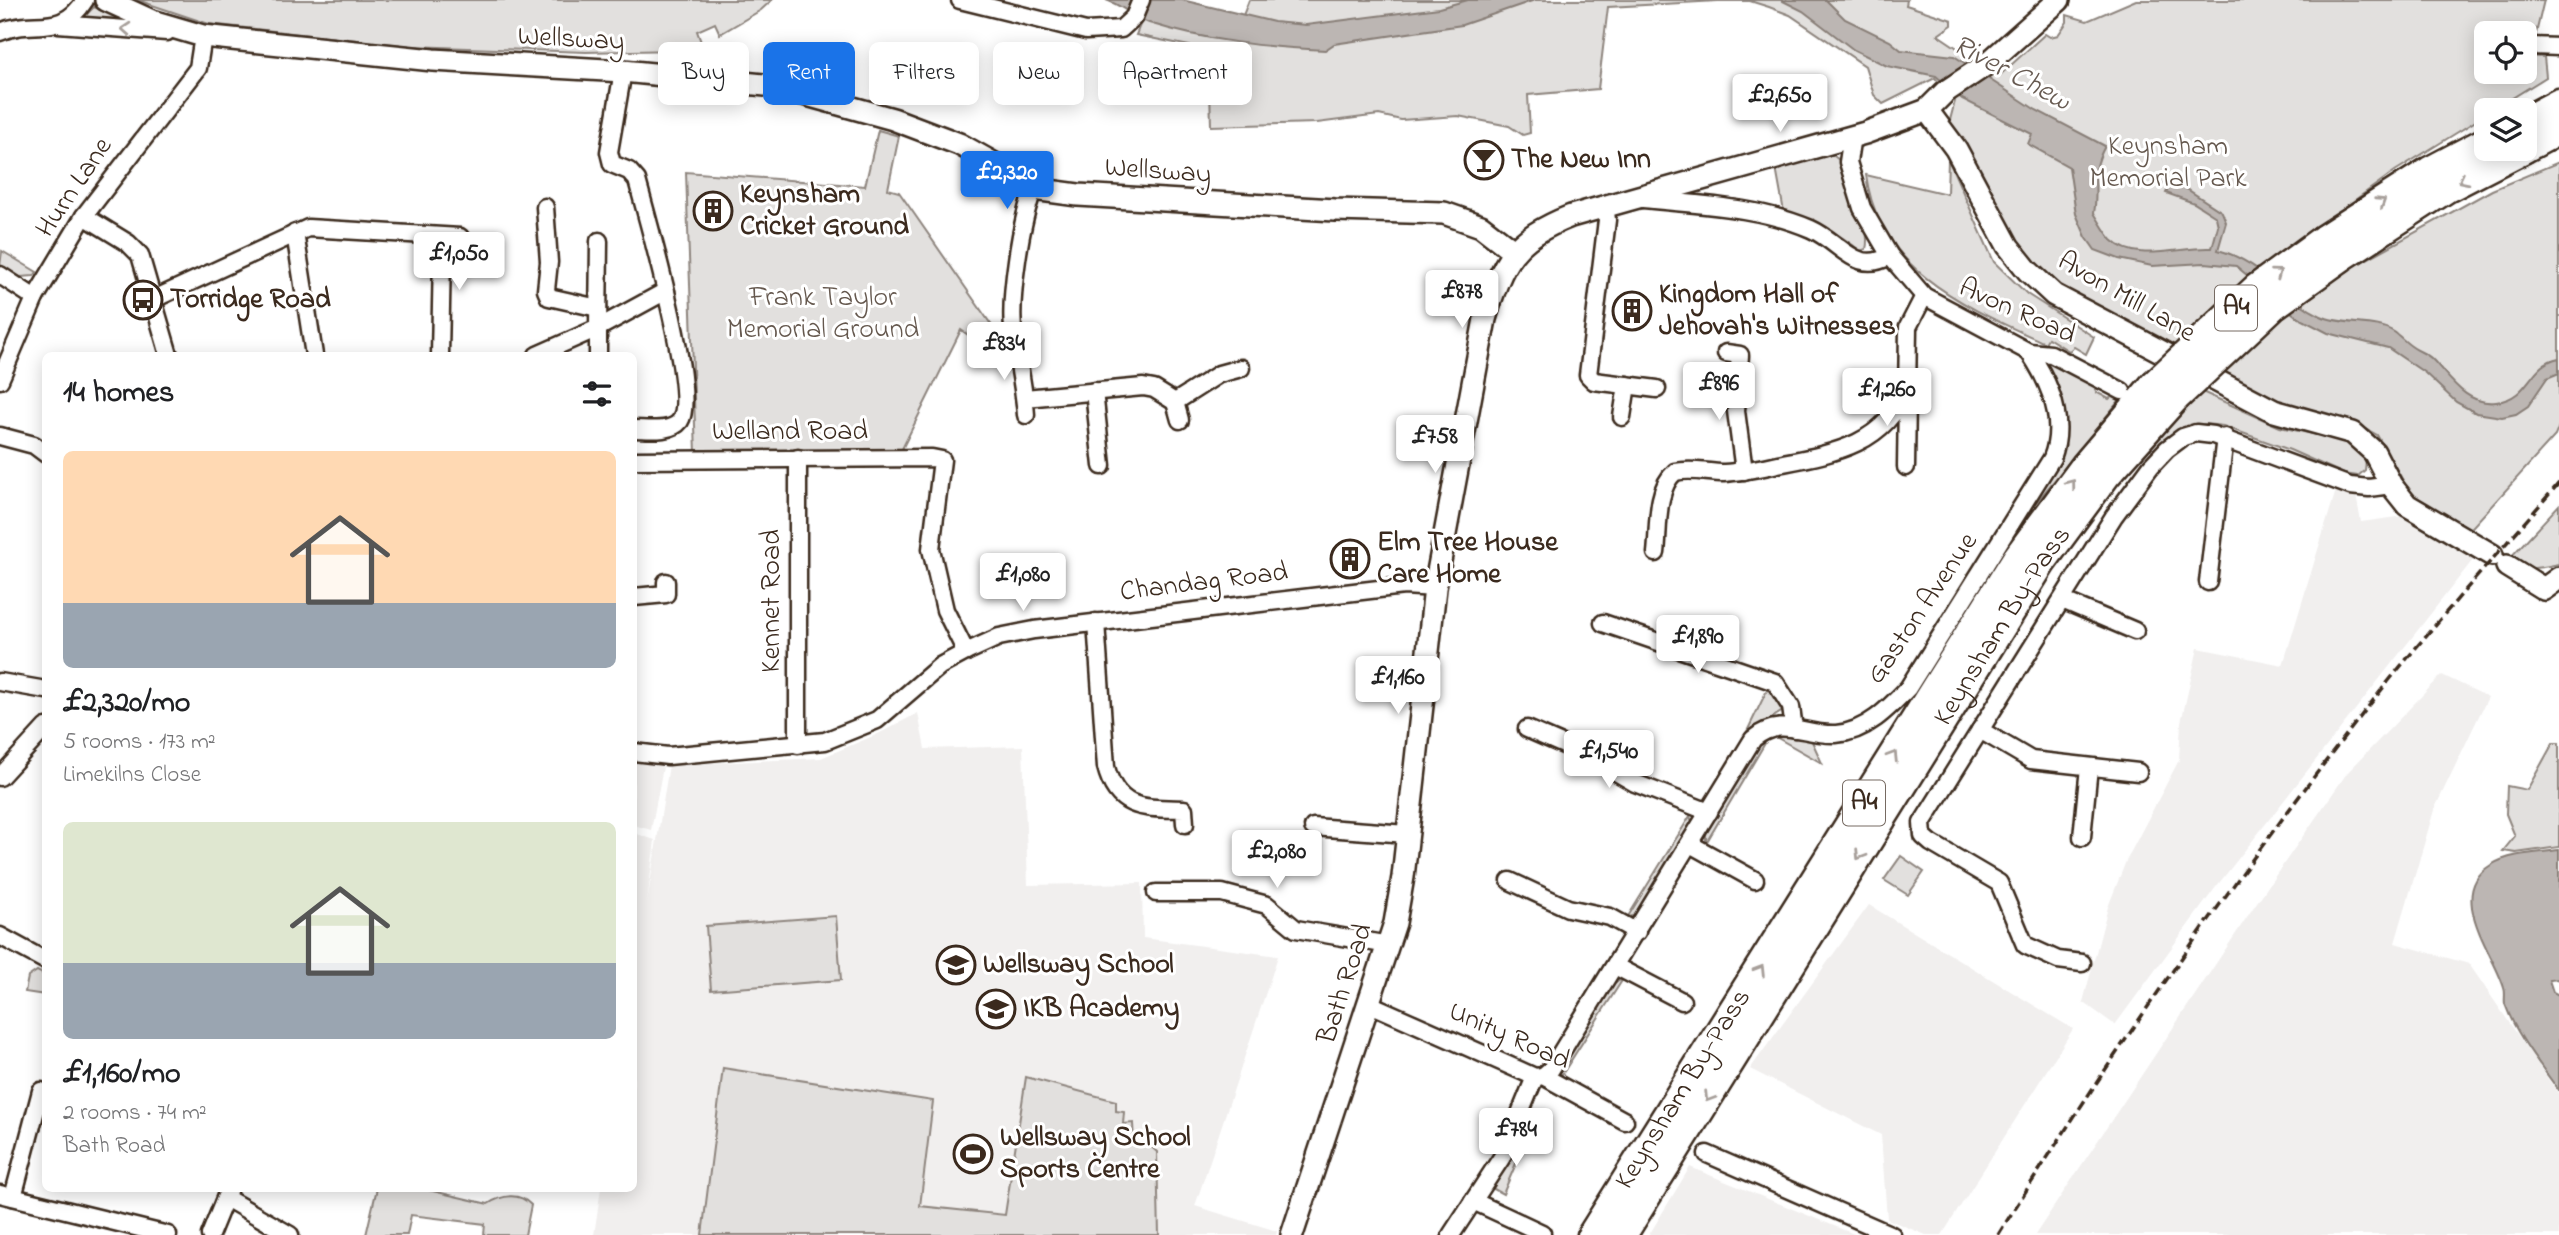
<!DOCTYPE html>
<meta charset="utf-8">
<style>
body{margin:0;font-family:"Indie Flower",sans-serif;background:#f2f2f2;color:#202124;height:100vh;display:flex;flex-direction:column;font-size:26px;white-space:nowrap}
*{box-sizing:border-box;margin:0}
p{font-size:23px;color:#757577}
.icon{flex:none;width:38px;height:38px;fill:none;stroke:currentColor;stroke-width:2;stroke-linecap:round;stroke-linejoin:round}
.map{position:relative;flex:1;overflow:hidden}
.sheet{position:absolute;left:42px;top:352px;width:595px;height:840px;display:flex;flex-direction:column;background:#fff;border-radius:10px;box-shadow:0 4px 18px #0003}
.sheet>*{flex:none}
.hud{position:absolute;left:658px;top:42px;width:665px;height:63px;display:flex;gap:14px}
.buttons{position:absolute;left:2474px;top:21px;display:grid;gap:14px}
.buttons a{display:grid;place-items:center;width:63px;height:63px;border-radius:10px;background:#fff;box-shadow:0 4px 18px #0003;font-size:35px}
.price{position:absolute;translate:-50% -60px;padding:0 16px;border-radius:7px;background:#fff;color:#222;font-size:23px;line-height:46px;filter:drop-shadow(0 2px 4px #0008)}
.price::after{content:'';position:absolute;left:50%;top:42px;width:21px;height:16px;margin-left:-10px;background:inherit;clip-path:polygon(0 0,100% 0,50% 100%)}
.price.current{background:#1a73e8;color:#fff}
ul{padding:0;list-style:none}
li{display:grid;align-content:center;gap:14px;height:371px;padding:0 21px}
li span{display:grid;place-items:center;height:217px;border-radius:10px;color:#555}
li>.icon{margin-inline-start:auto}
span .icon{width:126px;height:126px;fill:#fffc;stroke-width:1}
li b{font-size:30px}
h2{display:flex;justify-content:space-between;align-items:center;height:84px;padding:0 21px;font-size:30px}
.chip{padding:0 24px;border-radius:10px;background:#fff;box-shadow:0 4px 18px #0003;font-size:24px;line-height:63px}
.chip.current{background:#1a73e8;color:#fff}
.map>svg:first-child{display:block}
.built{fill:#f1efee}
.green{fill:#e2e0de;stroke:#8e857e;stroke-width:2}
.water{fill:#bcb6b3;stroke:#887e77;stroke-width:2}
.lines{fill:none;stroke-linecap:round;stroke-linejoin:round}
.stream{stroke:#887e77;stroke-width:3.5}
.street-casing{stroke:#3b2a1e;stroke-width:21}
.secondary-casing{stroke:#3b2a1e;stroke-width:26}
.highway-casing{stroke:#3b2a1e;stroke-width:33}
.street{stroke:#fff;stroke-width:16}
.secondary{stroke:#fff;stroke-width:21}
.highway{stroke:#fff;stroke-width:28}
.rail{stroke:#3b2a1e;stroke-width:3.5;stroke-dasharray:10 5;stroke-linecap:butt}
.highway-bridge-casing{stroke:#3b2a1e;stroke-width:33;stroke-linecap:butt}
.highway-bridge{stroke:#fff;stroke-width:28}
.oneway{stroke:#a79f9a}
.labels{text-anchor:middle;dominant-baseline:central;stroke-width:6;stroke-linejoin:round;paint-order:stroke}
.shield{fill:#fff;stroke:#766a62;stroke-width:2}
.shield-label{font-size:26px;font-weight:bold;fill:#3b2a1e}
.street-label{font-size:28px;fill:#3b2a1e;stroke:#fff}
.park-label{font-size:28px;fill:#65584e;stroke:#fff}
.poi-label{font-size:28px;font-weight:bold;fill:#3b2a1e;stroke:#fff;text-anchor:start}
.water-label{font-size:30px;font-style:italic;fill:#685b52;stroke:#fff}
</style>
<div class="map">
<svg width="2559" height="1235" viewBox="0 0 2559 1235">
<rect width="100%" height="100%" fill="#fff"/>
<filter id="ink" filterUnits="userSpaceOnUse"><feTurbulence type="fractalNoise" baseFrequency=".0143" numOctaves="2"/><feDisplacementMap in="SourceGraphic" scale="14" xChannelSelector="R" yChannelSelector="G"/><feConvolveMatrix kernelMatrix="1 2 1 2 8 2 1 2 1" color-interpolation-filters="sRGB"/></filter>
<g filter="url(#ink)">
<g class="built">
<path d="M2337,487L2356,495L2361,522L2405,516L2476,556L2216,887L2115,1025L2083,1002L2108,907L2126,861L2179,760L2181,722L2198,648L2283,665Z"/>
<path d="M2442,675L2488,697L2434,810L2395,943L2469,964L2559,1095V1235H2035L2255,905L2347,773Z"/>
<path d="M918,713L925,749L1023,746L1028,885L1142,883L1143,938L1278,956L1195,1206L1277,1231L1276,1235H594L601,1188H634V833L655,840L647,903L669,765L821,758L878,734Z"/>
<path d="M634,761L663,767L651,830L634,825Z"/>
<path d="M1869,905L2073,1029L1942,1235H1926L1887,1219L1881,1135L1750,1069Z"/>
<path d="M1690,1167L1856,1235H1649Z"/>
</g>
<g class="green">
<path d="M137,0H772L761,10L720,34L715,23L697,31L701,42L677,50L586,52L411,46L209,24Z"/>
<path d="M1249,0H1907L1906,5L1952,20V25L1938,35L1999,76L2045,34L2050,37L2058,35L2067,22V15L2087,21L2136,0H2544L2535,38H2525V33H2487V72H2525V56L2544,57L2546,77L2493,110H2487V114L2395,171L2315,229L2349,269L2492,190L2559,162V426L2555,436L2465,535L2413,498L2377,435L2359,425L2293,411L2063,292L2015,249L1949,124L1955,101L1935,78L1883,104L1874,95L1865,66L1790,15L1769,7L1750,1H1718L1608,7L1598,89L1528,95L1530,133L1523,135L1509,126L1458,116L1401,120L1379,115L1317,123L1211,126L1209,50L1136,35L1142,20L1233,41Z"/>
<path d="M94,7L124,20L122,22L83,18Z"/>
<path d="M878,130L899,136L888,189L899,192L1006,346L984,362L981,344L961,330L902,449L696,453L686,172L865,186Z"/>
<path d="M1831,155C1850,159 1872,231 1866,249L1860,251C1837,231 1813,221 1784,212L1776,168Z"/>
<path d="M1948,159L1994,262L2027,294L2094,337L2086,354L2074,347L2069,351L2048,338L2045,343C1967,307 1879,272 1866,175L1947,194Z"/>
<path d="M2,251L37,272L34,276L20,277L0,266Z"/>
<path d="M2047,358L2094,382L2096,392L2109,399L2114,395L2123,396L2022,520C2038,492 2071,455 2065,420C2062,401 2051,382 2043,364Z"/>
<path d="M2200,391L2280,427L2346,441L2361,451L2366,460L2365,470L2358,476L2344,474L2290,450L2223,426L2205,424L2186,430L2152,450L2146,444Z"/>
<path d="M2559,505V564C2543,567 2521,573 2508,560Z"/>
<path d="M1768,688L1783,707L1781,712L1756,728L1740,746Z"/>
<path d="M1771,733L1706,843V828L1755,747Z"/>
<path d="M1776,733L1811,739L1822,763L1774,736Z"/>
<path d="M2553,743H2559V847L2516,853L2503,851L2515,836L2506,814L2507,786L2527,790Z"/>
<path d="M1690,816L1693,825L1638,914L1627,918Z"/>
<path d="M1901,856L1924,872L1908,895L1884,880Z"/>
<path d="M836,916L841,980L711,990L706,926Z"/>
<path d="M37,971L45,975V995L25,992L28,977Z"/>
<path d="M1623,979L1561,1076L1560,1067L1611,984Z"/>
<path d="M723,1068L933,1101L920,1206L1005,1215L1026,1077L1116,1101V1111L1124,1112L1123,1124L1133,1123L1134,1143L1148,1144L1157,1152L1159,1235H702Z"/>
<path d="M1516,1144L1523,1147L1503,1194L1492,1188Z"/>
<path d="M377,1188H420L488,1204C502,1195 519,1192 531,1205L525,1235H484L485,1224L411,1215L407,1235H366Z"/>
</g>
<g class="water">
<path d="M1106,0H1182L1274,22L1306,25L1439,8L1468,0H1535L1462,25L1334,44L1325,50C1265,47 1206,41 1149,23C1134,18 1122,5 1106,0Z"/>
<path d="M1781,0H1826L1845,19L1890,41L1901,50L1954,56L2036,110L2105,146C2089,175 2099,186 2094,213C2100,222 2105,232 2112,240C2136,264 2180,246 2212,248L2218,226L2216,217L2194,203L2166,193L2173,180L2222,212L2226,222L2218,250C2263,262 2282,297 2321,316C2342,326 2376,320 2394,332C2400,336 2407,344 2414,348C2420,352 2428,354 2433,360C2450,378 2467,406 2496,402C2531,398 2528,364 2559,358V373L2547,378L2528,406L2516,414L2502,417L2476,413L2456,402L2425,373L2388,348L2328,333L2297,317L2236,266L2205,263L2152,266L2119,259L2095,250L2086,237L2076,214L2069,167L2028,144L2032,134L1962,99L1936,76L1887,66L1854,50L1803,11Z"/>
<path d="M2559,850V979L2549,980L2553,992L2559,995V1091C2540,1064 2516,1035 2505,1004C2504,999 2506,993 2504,988C2495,955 2444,894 2491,865C2510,853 2537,853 2559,850Z"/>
</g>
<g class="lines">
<path class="stream" d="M2146,176L2173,188"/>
<defs>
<g id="street">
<path d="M960,0L1086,31L1121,29L1134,17L1141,0"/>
<path d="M58,24L167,32"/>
<path d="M0,32C33,17 61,39 85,0"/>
<path d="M2531,46L2559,47"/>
<path d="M623,71L609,152L612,164L629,171L637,180C647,217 698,395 680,421C671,433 646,429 634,429"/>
<path d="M1852,136L1848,162L1862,208L1890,256L1924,296L2029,352L2051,354L2122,391"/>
<path d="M1643,199C1700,205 1757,206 1811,229C1842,243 1855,275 1890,256"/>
<path d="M1605,205L1607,220L1588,375L1594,381L1657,389"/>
<path d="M545,207L549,262L546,290L549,297L598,308"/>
<path d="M84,216L128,243L140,255L169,355"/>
<path d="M295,233L314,355"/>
<path d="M436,238L442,256L440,355"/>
<path d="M0,275L35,298"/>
<path d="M154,299L308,228L460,237"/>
<path d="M1726,353L1740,355L1736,411L1744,471"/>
<path d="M537,355L598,328L599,241"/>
<path d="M598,355V328L666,291"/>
<path d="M0,380L35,298L84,216L198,68L203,36"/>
<path d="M1094,391L1102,466"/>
<path d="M1025,398L1143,387L1154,389L1175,402L1219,374L1241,368"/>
<path d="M1175,402L1180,420"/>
<path d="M1026,415C1024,388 1018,362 1014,335C1008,304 1021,215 1035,187"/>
<path d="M1622,417L1627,385"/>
<path d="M0,436L34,445L46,454"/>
<path d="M634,460L932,458L942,460L931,549L945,610L966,652"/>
<path d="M1906,467L1908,327L1924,296"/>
<path d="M1656,553C1659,529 1655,489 1675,472C1691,468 1708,473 1724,473C1744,472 1764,467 1783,463C1835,453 1885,444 1906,390"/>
<path d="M2208,582L2225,437"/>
<path d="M634,597L666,594V582"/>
<path d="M2062,600L2135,631"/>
<path d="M1096,622L1106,767C1117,811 1145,808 1184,809L1185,824"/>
<path d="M1603,623L1775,682L1791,707L1794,729"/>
<path d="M0,682L46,690"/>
<path d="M1527,729L1587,755L1635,783L1709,812"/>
<path d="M1980,730L2031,760L2138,772"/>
<path d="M798,745V458"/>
<path d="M634,752L668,756L825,741L877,720L940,666L966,652L999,637L1034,630L1404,586L1435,588"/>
<path d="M0,777L46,727"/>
<path d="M1313,827L1407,834"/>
<path d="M2082,837L2089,767"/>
<path d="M1690,844L1755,880"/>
<path d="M1510,881L1568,908L1610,917L1637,932"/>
<path d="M1156,893H1222L1267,905L1296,929L1389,945"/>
<path d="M0,936L46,961"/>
<path d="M2082,963L2058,960L2025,945L1999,883L1931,843L1923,836L1922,823L2114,516L2151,466L2167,449L2183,437L2196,433L2213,435L2350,486L2369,488L2391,485"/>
<path d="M1615,966L1682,1001"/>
<path d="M1370,1004L1535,1077L1543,1076L1625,1121"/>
<path d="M1543,1076L1551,1069L1753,739C1781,715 1805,736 1836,734C1866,732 1889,708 1908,688L2052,458C2066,422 2050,383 2029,352"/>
<path d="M1707,1154L1892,1235"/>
<path d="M0,1194L168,1235"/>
<path d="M13,1197L41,1091"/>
<path d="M226,1198L290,1235"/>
<path d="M1473,1201L1542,1233"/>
<path d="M210,1235L228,1191"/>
<path d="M1451,1235L1502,1157L1535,1077"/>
</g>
<g id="secondary">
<path d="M106,0L152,21L203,36L433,60L623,71L774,86L893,119L959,144L1041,190L1078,195L1335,210L1444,213L1481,226L1512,250"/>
<path d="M1927,110L1956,149L2008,246L2028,271L2054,295L2274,411L2353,433L2374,452L2391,485L2407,505L2492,555"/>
<path d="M2507,566L2544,589L2559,578"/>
<path d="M1292,1235L1395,923L1403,877L1435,588L1485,319C1502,261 1513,239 1571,216L1865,133L1927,110L1945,92L1987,64L2059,0"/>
</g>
<g id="highway">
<path d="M2525,121L2559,103"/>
<path d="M2525,148L2559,130"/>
<path d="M2324,239L2430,171L2487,141"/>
<path d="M2341,257L2447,188L2523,149"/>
<path id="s1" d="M1592,1235L2017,558L2085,466L2154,385"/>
<path id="s2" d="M1622,1235L2041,563L2106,475L2176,397"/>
</g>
</defs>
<use href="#street" class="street-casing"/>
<use href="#secondary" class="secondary-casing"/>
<use href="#highway" class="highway-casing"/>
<use href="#street" class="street"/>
<use href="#secondary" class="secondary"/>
<use href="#highway" class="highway"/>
<path class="rail" d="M1998,1235C2117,1046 2244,863 2383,688C2439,618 2500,551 2559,483"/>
<defs>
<g id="highway-bridge">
<path d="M2154,385L2257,288L2324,239"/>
<path d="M2176,397L2274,305L2341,257"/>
</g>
</defs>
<use href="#highway-bridge" class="highway-bridge-casing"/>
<use href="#highway-bridge" class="highway-bridge"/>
</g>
<defs><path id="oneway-chevron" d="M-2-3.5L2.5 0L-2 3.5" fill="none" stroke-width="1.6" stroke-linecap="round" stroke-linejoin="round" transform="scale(1.75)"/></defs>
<g class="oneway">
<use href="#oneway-chevron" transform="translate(126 29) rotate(-176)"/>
<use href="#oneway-chevron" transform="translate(2463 180) rotate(153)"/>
<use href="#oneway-chevron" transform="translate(2381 202) rotate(-33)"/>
<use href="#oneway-chevron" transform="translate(2277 273) rotate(-36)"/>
<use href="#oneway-chevron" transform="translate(2071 484) rotate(-53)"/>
<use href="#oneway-chevron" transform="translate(1893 756) rotate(-58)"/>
<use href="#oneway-chevron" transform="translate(1860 855) rotate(122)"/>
<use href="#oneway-chevron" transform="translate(1760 970) rotate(-58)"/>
<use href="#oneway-chevron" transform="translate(1709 1097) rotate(122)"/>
</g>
</g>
<defs>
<symbol id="bar-ring" viewBox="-11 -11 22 22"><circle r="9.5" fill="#fff" stroke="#3b2a1e" stroke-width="1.5"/><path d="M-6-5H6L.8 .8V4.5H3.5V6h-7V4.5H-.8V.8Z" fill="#3b2a1e"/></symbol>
<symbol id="building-ring" viewBox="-11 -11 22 22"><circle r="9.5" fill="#fff" stroke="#3b2a1e" stroke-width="1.5"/><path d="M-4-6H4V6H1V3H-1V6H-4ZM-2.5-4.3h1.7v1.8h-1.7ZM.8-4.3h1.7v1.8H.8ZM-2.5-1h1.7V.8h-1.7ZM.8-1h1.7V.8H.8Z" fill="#3b2a1e"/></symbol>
<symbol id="bus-ring" viewBox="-11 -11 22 22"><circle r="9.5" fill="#fff" stroke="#3b2a1e" stroke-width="1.5"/><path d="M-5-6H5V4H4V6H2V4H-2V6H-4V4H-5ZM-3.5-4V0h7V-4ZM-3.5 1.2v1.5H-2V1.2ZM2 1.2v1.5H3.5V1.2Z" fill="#3b2a1e"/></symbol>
<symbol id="school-ring" viewBox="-11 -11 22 22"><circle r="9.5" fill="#fff" stroke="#3b2a1e" stroke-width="1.5"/><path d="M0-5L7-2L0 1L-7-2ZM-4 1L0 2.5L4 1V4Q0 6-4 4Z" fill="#3b2a1e"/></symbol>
<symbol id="stadium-ring" viewBox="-11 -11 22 22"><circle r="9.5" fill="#fff" stroke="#3b2a1e" stroke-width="1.5"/><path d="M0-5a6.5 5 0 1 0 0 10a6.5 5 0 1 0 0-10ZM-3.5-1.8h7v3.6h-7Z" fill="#3b2a1e"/></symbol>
</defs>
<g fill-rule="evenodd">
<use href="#bar-ring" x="1462" y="138" width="44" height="44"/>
<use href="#building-ring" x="691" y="189" width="44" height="44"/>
<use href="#bus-ring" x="121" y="278" width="44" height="44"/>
<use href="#building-ring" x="1610" y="289" width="44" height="44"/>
<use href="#building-ring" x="1328" y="537" width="44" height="44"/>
<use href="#school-ring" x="934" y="943" width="44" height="44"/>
<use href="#school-ring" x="974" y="987" width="44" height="44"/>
<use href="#stadium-ring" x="951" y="1132" width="44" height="44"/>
</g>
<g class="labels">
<g class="shield">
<rect x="2215" y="285.5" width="42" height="45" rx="5"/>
<rect x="1843" y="780.5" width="42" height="45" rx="5"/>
</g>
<g class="shield-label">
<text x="2236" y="308">A4</text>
<text x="1864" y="803">A4</text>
</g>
<g class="street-label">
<text transform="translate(571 40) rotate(3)">Wellsway</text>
<text transform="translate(1158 172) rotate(4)">Wellsway</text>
<text transform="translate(75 188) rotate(-56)">Hurn Lane</text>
<text transform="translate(2126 298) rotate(30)">Avon Mill Lane</text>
<text transform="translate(2017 312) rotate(24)">Avon Road</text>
<text x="790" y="432">Welland Road</text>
<text transform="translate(1204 583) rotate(-7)">Chandag Road</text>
<text transform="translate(772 601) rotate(-90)">Kennet Road</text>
<text transform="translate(1923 609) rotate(-56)">Gaston Avenue</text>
<text stroke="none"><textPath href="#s2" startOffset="718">Keynsham By-Pass</textPath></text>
<text transform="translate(1346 984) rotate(-72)">Bath Road</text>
<text transform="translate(1509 1037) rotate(24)">Unity Road</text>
<text stroke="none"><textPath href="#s1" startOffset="172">Keynsham By-Pass</textPath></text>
</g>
<g class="park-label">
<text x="2168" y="147">Keynsham<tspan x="2168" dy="32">Memorial Park</tspan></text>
<text x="823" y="298">Frank Taylor<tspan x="823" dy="32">Memorial Ground</tspan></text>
</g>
<g class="poi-label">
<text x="1511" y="160">The New Inn</text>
<text x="740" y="195">Keynsham<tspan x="740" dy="32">Cricket Ground</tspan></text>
<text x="1659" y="295">Kingdom Hall of<tspan x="1659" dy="32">Jehovah's Witnesses</tspan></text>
<text x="170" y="300">Torridge Road</text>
<text x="1377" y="543">Elm Tree House<tspan x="1377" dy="32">Care Home</tspan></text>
<text x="983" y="965">Wellsway School</text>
<text x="1023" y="1009">IKB Academy</text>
<text x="1000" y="1138">Wellsway School<tspan x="1000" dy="32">Sports Centre</tspan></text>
</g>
<g class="water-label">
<text transform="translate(2011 74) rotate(28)">River Chew</text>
</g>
</g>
</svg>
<div class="buttons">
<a><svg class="icon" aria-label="locate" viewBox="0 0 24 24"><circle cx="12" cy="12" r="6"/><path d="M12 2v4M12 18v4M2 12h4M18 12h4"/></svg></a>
<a><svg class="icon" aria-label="layers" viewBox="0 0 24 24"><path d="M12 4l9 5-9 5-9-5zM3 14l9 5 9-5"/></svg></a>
</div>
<b class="price" style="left:1780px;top:134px">£2,650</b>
<b class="price current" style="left:1007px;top:211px">£2,320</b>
<b class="price" style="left:459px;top:292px">£1,050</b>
<b class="price" style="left:1462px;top:330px">£878</b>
<b class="price" style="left:1004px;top:382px">£834</b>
<b class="price" style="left:1719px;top:422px">£896</b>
<b class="price" style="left:1887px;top:428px">£1,260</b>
<b class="price" style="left:1435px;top:475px">£758</b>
<b class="price" style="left:1023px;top:613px">£1,080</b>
<b class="price" style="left:1698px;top:675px">£1,890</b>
<b class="price" style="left:1398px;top:716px">£1,160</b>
<b class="price" style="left:1609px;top:790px">£1,540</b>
<b class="price" style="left:1277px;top:890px">£2,080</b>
<b class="price" style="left:1516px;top:1168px">£784</b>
<div class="hud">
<a class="chip">Buy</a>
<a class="chip current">Rent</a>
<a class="chip">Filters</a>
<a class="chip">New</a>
<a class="chip">Apartment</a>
</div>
<section class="sheet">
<h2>14 homes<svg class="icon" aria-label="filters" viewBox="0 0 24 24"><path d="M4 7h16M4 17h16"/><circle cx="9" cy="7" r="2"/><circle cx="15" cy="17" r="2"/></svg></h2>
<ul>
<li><span style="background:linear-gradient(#ffd9b3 70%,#9aa5b1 0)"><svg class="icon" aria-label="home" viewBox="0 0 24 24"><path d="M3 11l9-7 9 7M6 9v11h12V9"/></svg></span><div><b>£2,320/mo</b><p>5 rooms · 173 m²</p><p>Limekilns Close</p></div></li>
<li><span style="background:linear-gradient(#dfe7d0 65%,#9aa5b1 0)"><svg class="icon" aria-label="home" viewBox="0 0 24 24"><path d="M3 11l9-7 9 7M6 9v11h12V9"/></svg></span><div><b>£1,160/mo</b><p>2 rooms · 74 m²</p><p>Bath Road</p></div></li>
</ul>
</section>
</div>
